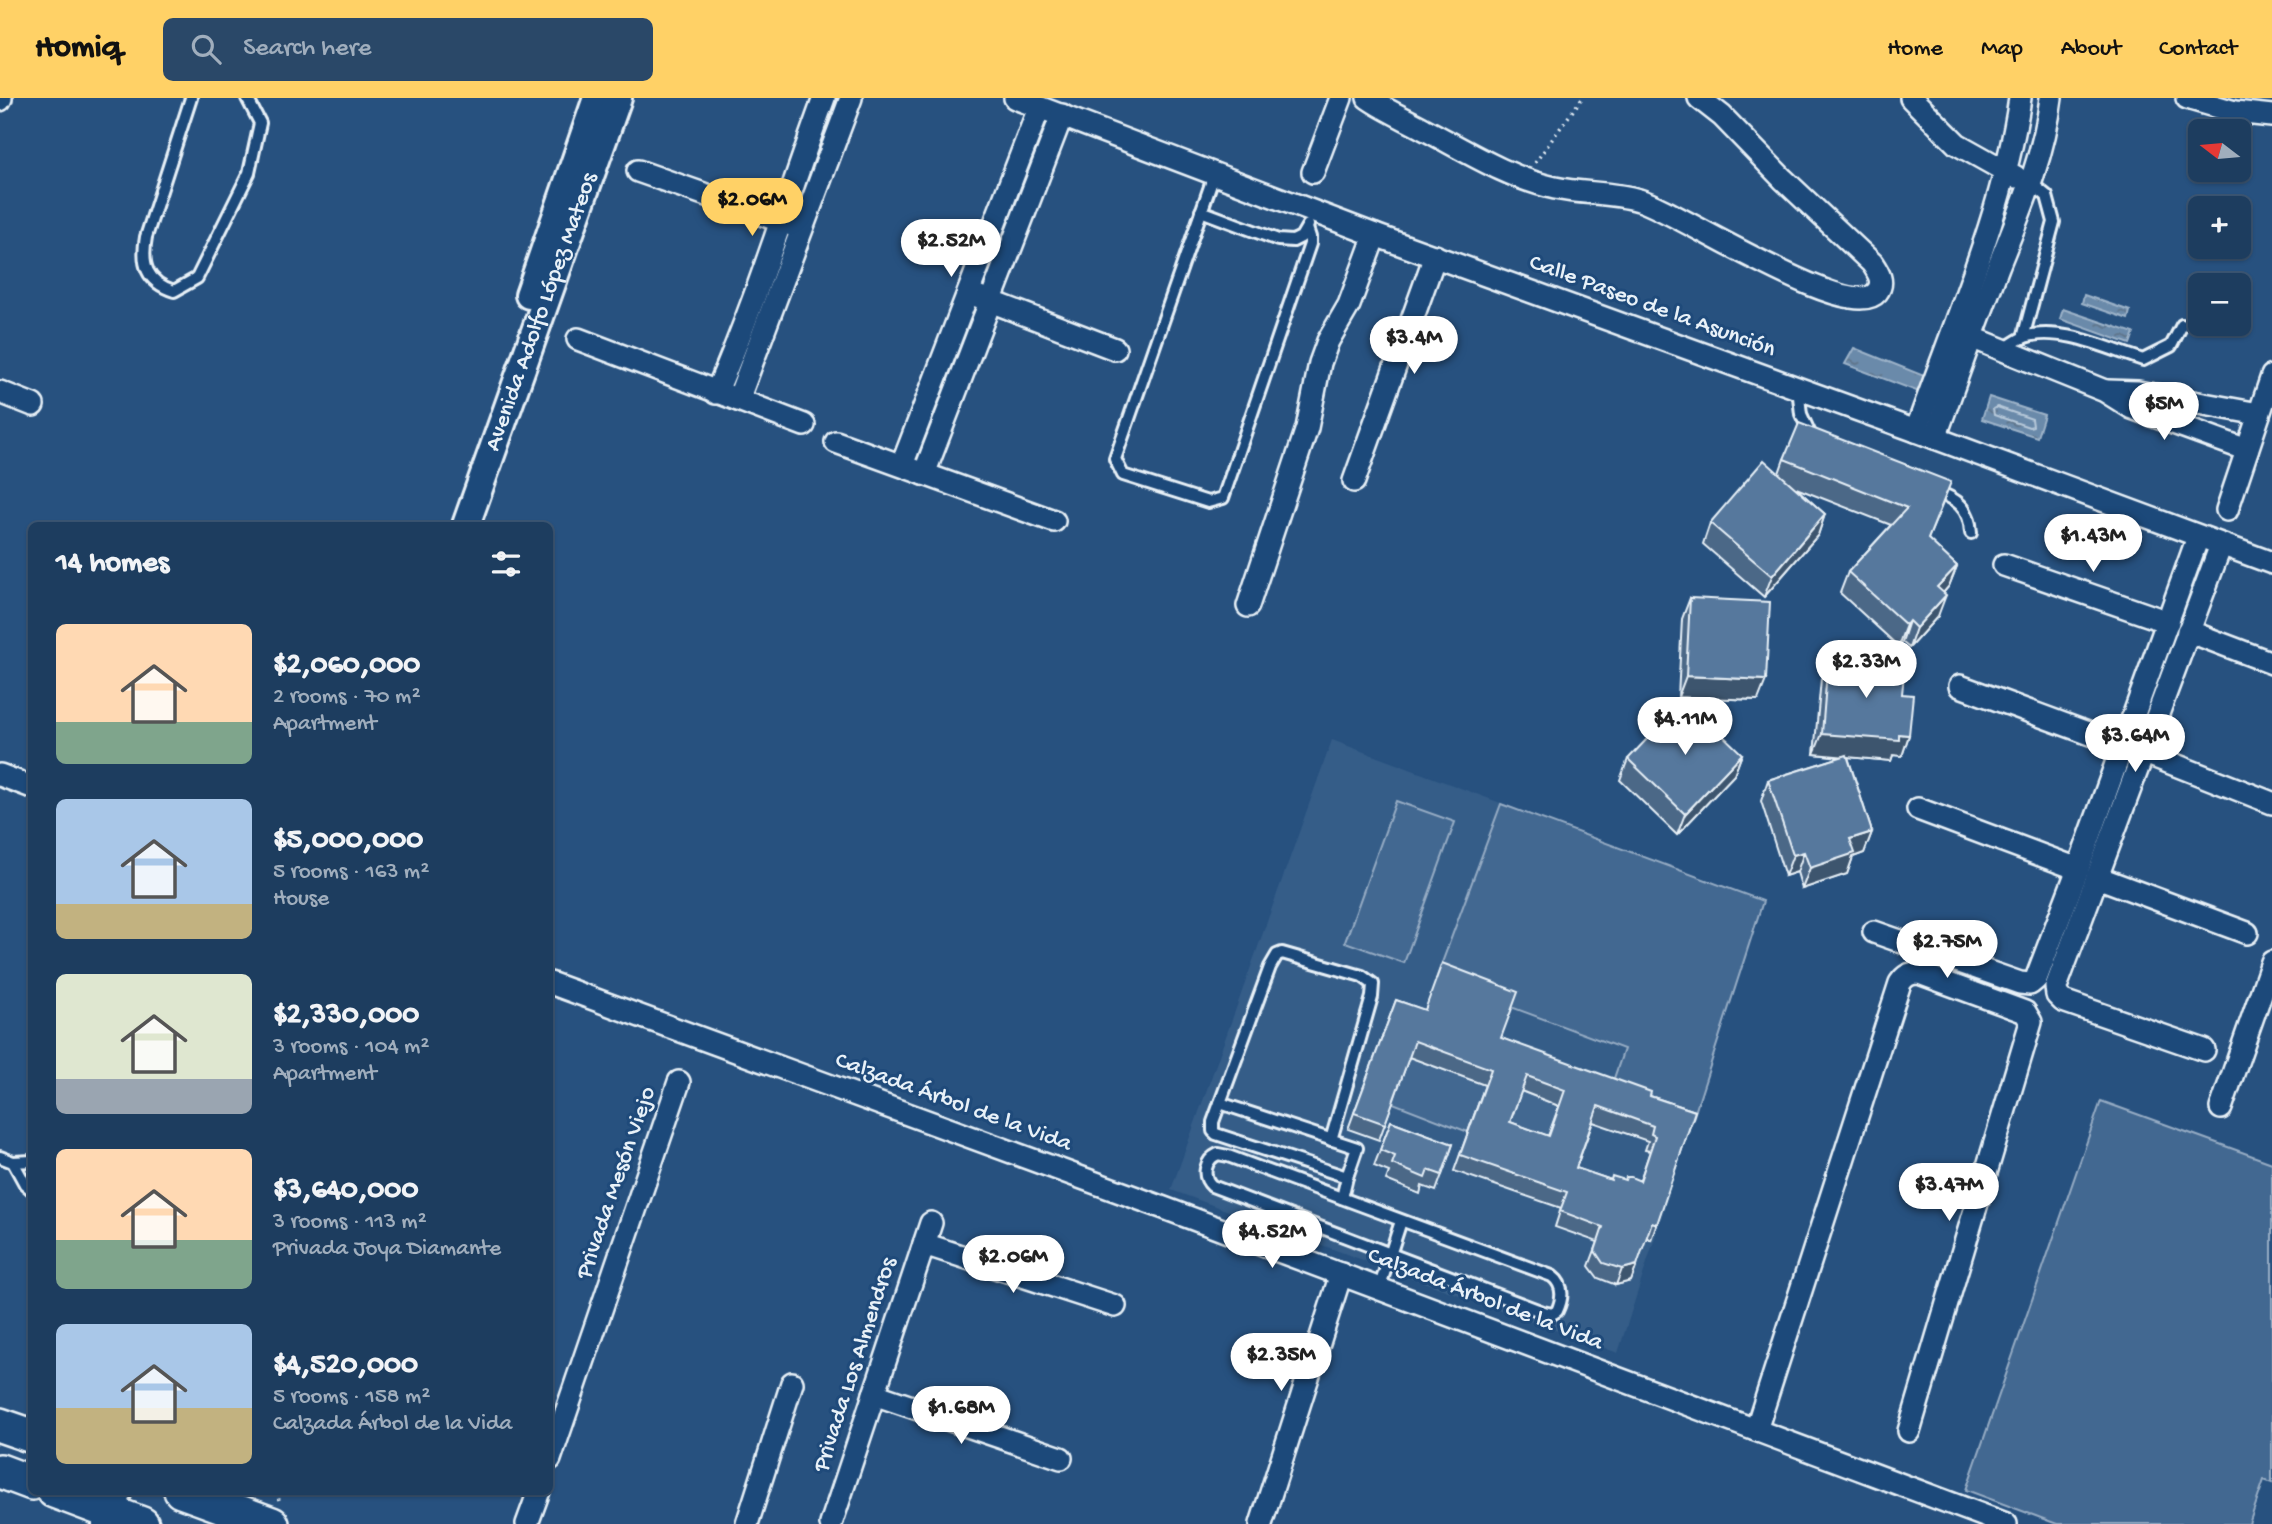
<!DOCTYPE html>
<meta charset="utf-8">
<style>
body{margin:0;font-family:"Gochi Hand",sans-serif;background:#2a4868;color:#f1f3f6;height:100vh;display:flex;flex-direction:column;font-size:26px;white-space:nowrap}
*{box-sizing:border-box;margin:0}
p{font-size:23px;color:#a0aebd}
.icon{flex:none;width:38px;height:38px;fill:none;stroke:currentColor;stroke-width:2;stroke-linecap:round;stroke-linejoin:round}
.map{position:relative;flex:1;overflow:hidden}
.sheet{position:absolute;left:28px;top:424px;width:525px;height:973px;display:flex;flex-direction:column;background:#1d3d5f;border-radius:10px;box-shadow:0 2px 5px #0004,0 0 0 2px #3b5674}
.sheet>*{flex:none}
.needle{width:46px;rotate:286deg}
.buttons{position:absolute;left:2188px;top:21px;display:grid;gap:14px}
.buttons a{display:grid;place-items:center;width:63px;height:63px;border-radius:10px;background:#1d3d5f;box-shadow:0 2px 5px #0004,0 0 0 2px #3b5674;font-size:35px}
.price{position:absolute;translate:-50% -60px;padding:0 16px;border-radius:24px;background:#fff;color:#222;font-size:23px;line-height:46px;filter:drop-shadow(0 2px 4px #0008)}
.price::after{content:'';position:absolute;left:50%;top:42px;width:21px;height:16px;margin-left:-10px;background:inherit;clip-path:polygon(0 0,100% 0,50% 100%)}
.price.current{background:#ffd166;color:#111}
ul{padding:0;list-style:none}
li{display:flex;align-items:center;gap:21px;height:175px;padding:0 28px}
li span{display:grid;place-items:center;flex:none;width:196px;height:140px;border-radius:10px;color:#555}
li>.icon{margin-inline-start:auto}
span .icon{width:84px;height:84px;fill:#fffc;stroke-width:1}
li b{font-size:30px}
h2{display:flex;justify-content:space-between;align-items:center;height:84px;padding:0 28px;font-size:30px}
header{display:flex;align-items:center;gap:42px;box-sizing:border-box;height:98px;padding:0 35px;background:#ffd166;color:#111}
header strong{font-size:33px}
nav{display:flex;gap:38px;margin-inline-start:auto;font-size:24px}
.search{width:490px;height:63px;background:#2a4868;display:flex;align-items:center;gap:18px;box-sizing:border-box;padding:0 24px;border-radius:10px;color:#a0aebd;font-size:26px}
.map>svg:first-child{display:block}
.built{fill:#355d88}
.green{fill:#436891;stroke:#96acc4;stroke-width:2}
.water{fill:url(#water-ripples);stroke:#9db3c9;stroke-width:2}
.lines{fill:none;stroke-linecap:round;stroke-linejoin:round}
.shore{stroke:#b6c8d9;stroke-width:2}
.service-casing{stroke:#e8f1f8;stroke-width:16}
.minor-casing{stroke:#e8f1f8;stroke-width:26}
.tertiary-casing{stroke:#e8f1f8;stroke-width:32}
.primary-casing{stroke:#e8f1f8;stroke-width:38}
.path{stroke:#e8f1f8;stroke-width:3.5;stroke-dasharray:2 5;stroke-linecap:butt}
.service{stroke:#1f4a7a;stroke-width:10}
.minor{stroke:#1f4a7a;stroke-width:21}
.tertiary{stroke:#1f4a7a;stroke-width:26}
.primary{stroke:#1f4a7a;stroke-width:33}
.wall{fill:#4b6787;stroke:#e8f1f8;stroke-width:2;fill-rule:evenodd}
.shaded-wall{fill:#3d546e;stroke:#e8f1f8;stroke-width:2}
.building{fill:#57789d;stroke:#e8f1f8;stroke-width:2;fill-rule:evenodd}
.labels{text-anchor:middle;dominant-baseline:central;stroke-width:6;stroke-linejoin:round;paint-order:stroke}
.street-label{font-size:24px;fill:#e8f1f8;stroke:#1f4a7a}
</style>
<header>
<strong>Homiq</strong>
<div class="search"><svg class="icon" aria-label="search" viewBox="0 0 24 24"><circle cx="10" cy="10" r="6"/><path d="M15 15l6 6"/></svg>Search here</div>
<nav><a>Home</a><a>Map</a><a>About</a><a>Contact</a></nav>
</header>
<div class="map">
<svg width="2272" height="1426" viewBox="0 0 2272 1426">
<defs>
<pattern id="water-ripples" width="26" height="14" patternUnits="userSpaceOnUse" patternTransform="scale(1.75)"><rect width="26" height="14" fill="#6b8aaa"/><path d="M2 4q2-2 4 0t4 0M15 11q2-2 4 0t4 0" fill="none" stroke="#5e7388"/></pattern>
</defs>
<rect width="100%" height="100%" fill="#27517f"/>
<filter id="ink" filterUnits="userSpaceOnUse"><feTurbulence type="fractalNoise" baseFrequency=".0143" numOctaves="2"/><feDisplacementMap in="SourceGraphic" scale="14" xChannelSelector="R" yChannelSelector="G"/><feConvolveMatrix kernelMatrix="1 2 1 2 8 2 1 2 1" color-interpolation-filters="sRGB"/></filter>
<g filter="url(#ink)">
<path class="built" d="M1332,642L1763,803L1618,1255L1171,1092Z"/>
<g class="green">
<path d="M1396,703L1455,724L1404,865L1345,844Z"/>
<path d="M1501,706L1763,803L1692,1024L1609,995L1624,951L1436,881Z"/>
<path d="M1409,959L1485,987L1468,1034L1393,1005Z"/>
<path d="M1521,993L1559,1008L1543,1054L1504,1040Z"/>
<path d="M2101,1003L2272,1065V1385L2264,1382L2249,1426H2057L1966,1392Z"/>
</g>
<g class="water">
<path d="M2084,197L2130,213L2128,221L2082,205Z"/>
<path d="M2063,211L2134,235L2130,246L2060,221Z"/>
<path d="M1854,250L1924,278L1919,294L1845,266Z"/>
<path d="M1989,299L2044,317L2037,339L1982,321Z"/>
</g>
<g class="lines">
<path class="shore" d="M1997,309L2032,321L2033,328L2029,329L1994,317L1993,311Z"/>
<defs>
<g id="service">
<path d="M191,0L146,139C141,166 146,184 174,193L197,180L249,75L260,25L247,0"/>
<path d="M1214,77L1115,361L1123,377L1208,404L1223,400L1310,146V139L1307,130"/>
<path d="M1201,113L1278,142L1293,143L1301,139L1308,127"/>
<path d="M2023,240L2054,124L2047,98L2031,85"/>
<path d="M2003,252C2009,248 2015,243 2022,240C2057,226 2109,251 2143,262L2171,248L2182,227"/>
<path d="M1798,290L1801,316L1812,340"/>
<path d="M1933,392C1956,400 1970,409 1971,435"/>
<path d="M1220,1005L1357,1050L1347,1079"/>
<path d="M1331,1042L1372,899L1373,886L1362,878L1282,855L1277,857L1270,869L1213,1024V1033L1216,1036L1347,1079L1342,1100"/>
<path d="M1218,1056L1228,1058L1552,1178C1564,1187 1563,1200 1557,1213L1552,1216L1543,1214L1212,1088C1201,1078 1205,1062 1218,1056Z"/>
<path d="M0,1059L13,1064L32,1063"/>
<path d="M13,1064L25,1086L32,1092"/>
<path d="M1379,1191L1401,1123"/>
</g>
<g id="minor">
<path d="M1015,0L1375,137L1916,333L2272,465"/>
<path d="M1368,0C1385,12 1406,21 1424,31C1466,53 1508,80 1555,90C1583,96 1612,94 1639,102C1676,112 1850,227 1877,194C1885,184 1878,174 1872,165L1783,81L1722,18L1699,0"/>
<path d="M1911,0L1957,46L2016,79"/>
<path d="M2187,0L2235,14L2272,18"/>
<path d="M0,2L1,0"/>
<path d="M638,73L792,127"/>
<path d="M1313,74L1341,0"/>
<path d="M977,198L1115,251"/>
<path d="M1971,239L2105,293L2132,310L2247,352"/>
<path d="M578,241L804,327"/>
<path d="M2107,293L2138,294L2259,316"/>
<path d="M0,294L33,307"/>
<path d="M716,295C758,199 788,98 824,0"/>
<path d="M738,302L851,0"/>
<path d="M1916,333C1954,225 2004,113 2020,0"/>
<path d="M1935,340C1955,283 1976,226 1998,169C2020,114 2044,59 2051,0"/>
<path d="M836,344L1054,423"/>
<path d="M902,367L1039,10"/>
<path d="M924,376L1062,17"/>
<path d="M1354,383L1435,158"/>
<path d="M2227,412L2272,278"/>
<path d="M2004,467L2168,524"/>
<path d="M1248,508L1307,330L1320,265L1328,243L1349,207L1375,137"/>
<path d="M2188,533L2272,565"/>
<path d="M1960,588L2123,648"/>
<path d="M2145,655L2272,705"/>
<path d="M0,677L32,689"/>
<path d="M1918,711L2078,771"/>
<path d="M2097,779L2247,835"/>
<path d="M1874,834L2020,885L2030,886L2036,881L2078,771L2198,439"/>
<path d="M550,885L1164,1110L2006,1426"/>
<path d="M2204,952L2063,903L2057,897L2056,889L2221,447"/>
<path d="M2221,1010L2272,864"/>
<path d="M924,1146L1115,1208"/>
<path d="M874,1296L1061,1360"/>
<path d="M1756,1332L1900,885C1905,878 1909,875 1919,875L2025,914L2031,924L1909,1333"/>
<path d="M550,1361L679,984"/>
<path d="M527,1426L539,1393"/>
<path d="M747,1426L792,1285"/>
<path d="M831,1426L931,1125"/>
<path d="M1261,1426L1341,1176"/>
</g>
<g id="tertiary">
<path d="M529,197L597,0"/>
<path id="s1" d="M466,427L618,0"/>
<path d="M106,1426L118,1393"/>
</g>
<g id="primary">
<path d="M0,1327L32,1338"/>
<path d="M0,1373L32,1385"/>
<path d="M54,1393L142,1426"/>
<path d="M181,1393L272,1426"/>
</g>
</defs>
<use href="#service" class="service-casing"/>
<use href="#minor" class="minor-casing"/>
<use href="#tertiary" class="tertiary-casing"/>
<use href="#primary" class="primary-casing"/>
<g class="path">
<path d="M1535,65L1582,0"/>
<path d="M269,1393L277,1395L279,1402"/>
</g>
<use href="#service" class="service"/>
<use href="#minor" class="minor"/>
<use href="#tertiary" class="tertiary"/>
<use href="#primary" class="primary"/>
</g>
<g class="wall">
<path d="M1784,361L1943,405L1928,441L1957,468L1949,488L1943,495L1938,518L1909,550L1902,544L1898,548L1840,495L1848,474L1891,427L1796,390L1825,416L1818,437L1764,499L1703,446L1710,425L1779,375Z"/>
<path d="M1690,500L1758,602L1678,599L1682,521Z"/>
<path d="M1828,560L1902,596L1909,637L1902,658L1893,657L1891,663L1848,659L1872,734L1864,755L1853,759L1847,776L1802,791L1797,774L1785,778L1761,703L1768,682L1841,659L1814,656L1821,581Z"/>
<path d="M1742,656L1734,677L1677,737L1620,682L1628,661Z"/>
<path d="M1396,902L1501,940L1650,998L1695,1013L1651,1142L1646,1139L1631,1183L1616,1187L1598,1180L1589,1168L1598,1144L1555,1129L1561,1110L1454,1073L1485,987L1409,959L1379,1042L1348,1031ZM1521,993L1559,1008L1548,1038L1510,1024ZM1593,1024L1648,1043L1645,1052L1650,1053L1640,1082H1611L1576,1070Z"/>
<path d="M1391,1023L1453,1046L1436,1093L1422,1088L1420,1096L1386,1082L1389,1074L1374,1068Z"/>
</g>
<g class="shaded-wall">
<path d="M1825,416L1818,437L1764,499L1772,478Z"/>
<path d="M1957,468L1949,488L1930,510L1937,489Z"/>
<path d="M1946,497L1938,518L1909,550L1916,530Z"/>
<path d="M1909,523L1902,544L1898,548L1906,527Z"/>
<path d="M1686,578L1766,582L1758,602L1678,599Z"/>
<path d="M1822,636H1899L1909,637L1902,658L1893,657L1891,663L1814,656Z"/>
<path d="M1742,656L1734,677L1677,737L1685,716Z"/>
<path d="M1872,734L1864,755L1853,759L1847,776L1802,791L1810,770L1850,741Z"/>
<path d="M1804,754L1797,774L1785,778L1793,757Z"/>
<path d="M1637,1167L1631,1183L1616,1187L1622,1171Z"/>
</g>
<g class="building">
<path d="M1799,325L1951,384L1928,441L1957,468L1937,489L1946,497L1916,530L1909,523L1906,527L1848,474L1907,410L1784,361Z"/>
<path d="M1764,362L1825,416L1772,478L1710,425Z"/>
<path d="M1690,500L1770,504L1766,582L1686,578Z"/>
<path d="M1828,560L1905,566L1902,596L1913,597L1909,637L1899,636V642L1822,636Z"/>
<path d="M1685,601L1742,656L1685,716L1628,661Z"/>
<path d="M1847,657L1872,734L1850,741L1855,755L1810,770L1804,754L1793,757L1768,682Z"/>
<path d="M1442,865L1518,894L1501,940L1651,994L1650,998L1695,1013L1657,1126L1652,1124L1637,1167L1622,1171L1603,1165L1595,1153L1603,1129L1560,1113L1567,1094L1460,1057L1491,971L1415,943L1385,1026L1354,1015L1396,902L1425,912ZM1527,978L1565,992L1549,1038L1510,1024ZM1598,1008L1653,1028L1651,1036L1655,1038L1640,1083L1631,1079H1626L1625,1082L1612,1078L1611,1082L1576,1070Z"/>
<path d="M1391,1023L1453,1046L1442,1077L1428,1072L1425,1080L1392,1066L1395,1058L1380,1052Z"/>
</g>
</g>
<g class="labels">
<g class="street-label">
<text transform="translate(1652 209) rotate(20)">Calle Paseo de la Asunción</text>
<text stroke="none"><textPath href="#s1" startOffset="226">Avenida Adolfo López Mateos</textPath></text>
<text transform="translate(953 1005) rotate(20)">Calzada Árbol de la Vida</text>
<text transform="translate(617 1085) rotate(-71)">Privada Mesón Viejo</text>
<text transform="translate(1485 1202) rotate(21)">Calzada Árbol de la Vida</text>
<text transform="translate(856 1267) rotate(-72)">Privada Los Almendros</text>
</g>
</g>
</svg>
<div class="buttons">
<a><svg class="needle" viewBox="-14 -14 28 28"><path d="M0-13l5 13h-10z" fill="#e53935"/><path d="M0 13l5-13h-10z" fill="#a0aebd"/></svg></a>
<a>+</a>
<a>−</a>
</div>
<b class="price current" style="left:752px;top:140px">$2.06M</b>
<b class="price" style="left:951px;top:181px">$2.52M</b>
<b class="price" style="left:1414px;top:278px">$3.4M</b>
<b class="price" style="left:2164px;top:344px">$5M</b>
<b class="price" style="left:2093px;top:476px">$1.43M</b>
<b class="price" style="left:1866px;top:602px">$2.33M</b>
<b class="price" style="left:1685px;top:659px">$4.11M</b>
<b class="price" style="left:2135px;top:676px">$3.64M</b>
<b class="price" style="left:1947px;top:882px">$2.75M</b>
<b class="price" style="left:1949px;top:1125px">$3.47M</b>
<b class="price" style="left:1272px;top:1172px">$4.52M</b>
<b class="price" style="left:1013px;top:1197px">$2.06M</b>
<b class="price" style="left:1281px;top:1295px">$2.35M</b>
<b class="price" style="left:961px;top:1348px">$1.68M</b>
<section class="sheet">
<h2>14 homes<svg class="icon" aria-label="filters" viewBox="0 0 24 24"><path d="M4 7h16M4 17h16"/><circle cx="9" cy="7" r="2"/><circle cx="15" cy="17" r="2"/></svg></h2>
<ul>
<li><span style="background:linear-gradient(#ffd9b3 70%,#7fa58c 0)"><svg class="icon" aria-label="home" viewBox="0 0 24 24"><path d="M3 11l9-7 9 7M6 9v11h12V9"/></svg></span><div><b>$2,060,000</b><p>2 rooms · 70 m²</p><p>Apartment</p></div></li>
<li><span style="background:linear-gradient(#a9c7e8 75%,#c2b280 0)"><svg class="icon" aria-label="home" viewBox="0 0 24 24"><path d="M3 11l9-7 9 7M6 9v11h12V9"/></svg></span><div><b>$5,000,000</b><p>5 rooms · 163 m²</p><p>House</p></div></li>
<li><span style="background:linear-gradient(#dfe7d0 75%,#9aa5b1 0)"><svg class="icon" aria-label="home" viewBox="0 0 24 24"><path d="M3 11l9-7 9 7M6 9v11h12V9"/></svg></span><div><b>$2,330,000</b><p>3 rooms · 104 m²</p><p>Apartment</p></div></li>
<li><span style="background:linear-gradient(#ffd9b3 65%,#7fa58c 0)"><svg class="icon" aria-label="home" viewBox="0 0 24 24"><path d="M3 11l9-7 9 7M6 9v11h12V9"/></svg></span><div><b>$3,640,000</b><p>3 rooms · 113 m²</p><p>Privada Joya Diamante</p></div></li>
<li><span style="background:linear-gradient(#a9c7e8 60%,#c2b280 0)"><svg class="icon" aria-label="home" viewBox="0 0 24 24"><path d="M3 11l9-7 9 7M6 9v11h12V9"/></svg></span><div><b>$4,520,000</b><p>5 rooms · 158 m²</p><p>Calzada Árbol de la Vida</p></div></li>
</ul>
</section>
</div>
